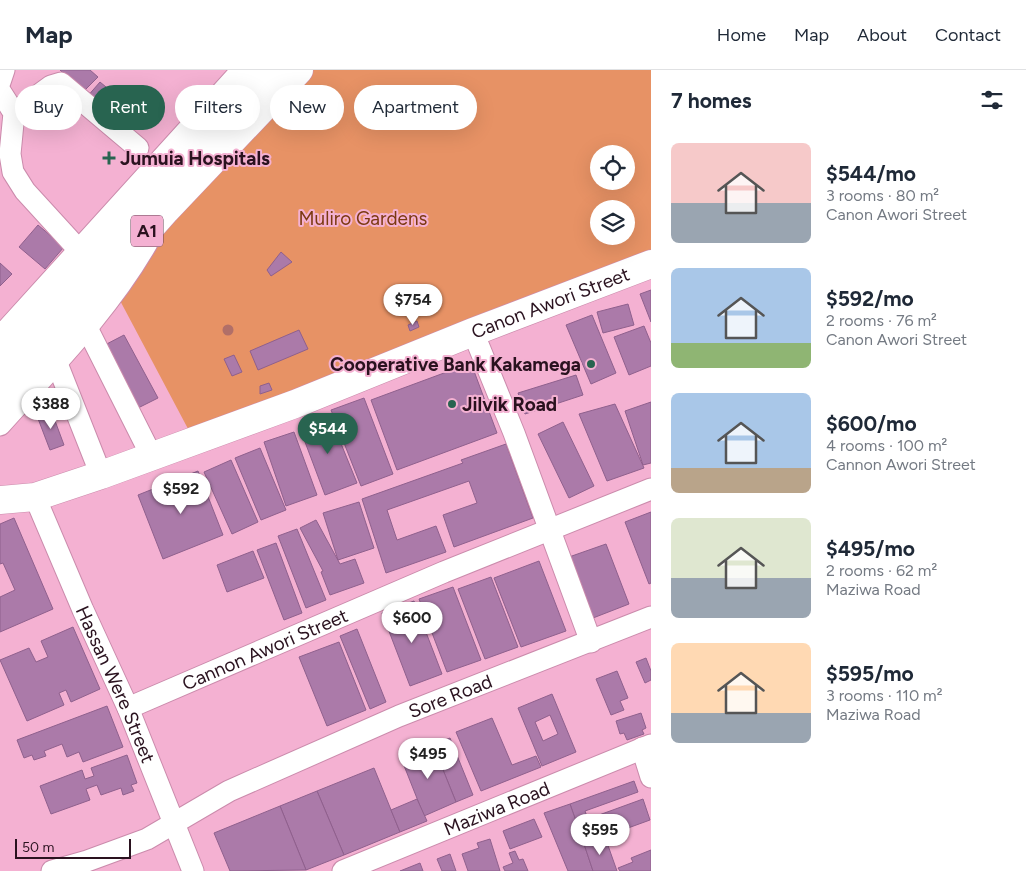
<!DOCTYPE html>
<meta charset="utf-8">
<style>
body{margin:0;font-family:Figtree,sans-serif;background:#f2f2f3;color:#1f2937;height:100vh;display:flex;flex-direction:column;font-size:19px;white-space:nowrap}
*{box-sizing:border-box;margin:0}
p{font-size:16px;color:#747a83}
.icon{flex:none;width:28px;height:28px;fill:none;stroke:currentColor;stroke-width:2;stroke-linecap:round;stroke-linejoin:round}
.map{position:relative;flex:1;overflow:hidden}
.side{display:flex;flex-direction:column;background:#fff;width:375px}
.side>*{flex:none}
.top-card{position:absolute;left:15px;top:15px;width:475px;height:45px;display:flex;gap:10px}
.controls{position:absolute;left:590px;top:75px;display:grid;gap:10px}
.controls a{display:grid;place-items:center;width:45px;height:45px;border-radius:50%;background:#fff;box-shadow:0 5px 20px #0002;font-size:25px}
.scale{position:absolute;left:15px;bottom:12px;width:116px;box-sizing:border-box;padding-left:5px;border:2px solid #2a121f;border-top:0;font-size:14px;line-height:18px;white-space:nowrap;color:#2a121f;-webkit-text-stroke:4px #f4b1d2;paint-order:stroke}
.price{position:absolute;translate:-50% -42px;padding:0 11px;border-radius:18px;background:#fff;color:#222;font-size:16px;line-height:32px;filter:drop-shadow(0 1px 2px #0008)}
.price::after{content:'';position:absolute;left:50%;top:30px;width:15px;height:11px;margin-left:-8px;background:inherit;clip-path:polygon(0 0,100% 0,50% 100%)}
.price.selected{background:#286450;color:#fff}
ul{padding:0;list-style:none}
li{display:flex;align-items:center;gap:15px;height:125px;padding:0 20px}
li span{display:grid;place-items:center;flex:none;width:140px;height:100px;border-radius:8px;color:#555}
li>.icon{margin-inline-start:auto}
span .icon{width:60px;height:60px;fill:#fffc;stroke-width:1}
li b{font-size:21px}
h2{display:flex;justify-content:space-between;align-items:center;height:60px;padding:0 20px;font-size:21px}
.pill{padding:0 18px;border-radius:22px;background:#fff;box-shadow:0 5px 20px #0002;font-size:18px;line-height:45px}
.pill.selected{background:#286450;color:#fff}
header{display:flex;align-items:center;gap:30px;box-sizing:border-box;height:70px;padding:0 25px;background:#fff;border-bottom:1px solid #e0e1e3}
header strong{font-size:24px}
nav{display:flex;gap:28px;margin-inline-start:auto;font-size:18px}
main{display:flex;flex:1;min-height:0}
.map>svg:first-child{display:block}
.green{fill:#e79265;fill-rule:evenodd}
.building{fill:#ab7aa9;stroke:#8f608d;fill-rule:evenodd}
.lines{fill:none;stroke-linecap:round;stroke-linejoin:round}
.minor-casing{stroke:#cb8bac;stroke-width:23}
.major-casing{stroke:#cb8bac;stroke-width:29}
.highway-casing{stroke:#cb8bac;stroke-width:29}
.minor{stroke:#fff;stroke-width:21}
.major{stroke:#fff;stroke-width:28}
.highway{stroke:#fff;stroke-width:28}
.tree{fill:#b16f68}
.poi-dot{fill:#286450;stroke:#f4b1d2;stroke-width:2}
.labels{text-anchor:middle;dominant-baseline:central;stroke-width:4;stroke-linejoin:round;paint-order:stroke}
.shield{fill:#f4b1d2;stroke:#674255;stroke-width:1}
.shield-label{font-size:18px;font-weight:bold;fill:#2a121f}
.poi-label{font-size:19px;font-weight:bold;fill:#2a121f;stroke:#f4b1d2;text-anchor:start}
.park-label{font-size:19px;fill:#7b3911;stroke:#f4b1d2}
.street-label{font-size:19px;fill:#2a121f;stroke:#f4b1d2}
</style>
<header>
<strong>Map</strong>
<nav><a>Home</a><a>Map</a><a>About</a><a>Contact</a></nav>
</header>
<main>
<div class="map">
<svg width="651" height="801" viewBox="0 0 651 801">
<rect width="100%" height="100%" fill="#f4b1d2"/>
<path class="green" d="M299,0H651V194L195,372L107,206ZM599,84H626V111H599ZM599,139H626V166H599Z"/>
<g class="building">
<path d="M60,0H90L98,7L83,22Z"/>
<path d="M100,12L124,32L110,48L86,28Z"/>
<path d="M38,155L64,177L45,199L19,177Z"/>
<path d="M281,182L292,192L271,206L267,200Z"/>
<path d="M0,193L12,204L0,216Z"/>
<path d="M651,220V252L640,224Z"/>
<path d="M628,234L634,255L603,263L597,242Z"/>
<path d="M592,245L616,303L591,314L566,255Z"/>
<path d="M417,251L419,257L410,261L408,255Z"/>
<path d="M644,256L651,273V296L629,305L614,267Z"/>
<path d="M299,260L308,279L258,300L250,281Z"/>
<path d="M124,265L158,328L132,341L99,278Z"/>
<path d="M234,285L242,302L232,306L224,289Z"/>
<path d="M471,293L497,363L397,400L371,330Z"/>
<path d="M576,305L583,325L525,344L518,323Z"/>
<path d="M269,313L272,320L260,324V316Z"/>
<path d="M364,328L393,404L361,416L331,340Z"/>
<path d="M651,332V393L643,395L625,341Z"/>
<path d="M615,334L644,398L607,411L579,344Z"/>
<path d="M51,340L64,375L50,380L37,346Z"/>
<path d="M329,344L357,413L325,425L299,356Z"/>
<path d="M563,352L594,416L569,428L538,364Z"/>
<path d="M294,362L317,425L286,436L264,372Z"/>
<path d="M506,374L533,448L454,477L443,445L477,433L469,411L387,440L397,470L436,456L446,482L386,503L362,429L463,393L461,390Z"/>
<path d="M260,378L286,440L261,450L235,388Z"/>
<path d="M231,390L258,452L232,464L204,402Z"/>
<path d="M198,401L223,465L163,489L138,425Z"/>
<path d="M359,432L374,478L338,490L323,443Z"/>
<path d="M651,442V513L649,514L625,452Z"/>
<path d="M14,448L53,539L0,562V527L15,520L3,493L0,494V454Z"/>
<path d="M316,450L340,494L355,489L364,513L330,525L321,502L323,501L300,458Z"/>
<path d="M297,459L326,530L306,538L278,466Z"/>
<path d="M276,473L302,543L284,550L257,480Z"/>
<path d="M606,474L629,534L593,548L569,487Z"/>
<path d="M253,481L264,508L227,522L217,495Z"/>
<path d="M539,491L566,561L521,577L494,508Z"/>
<path d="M491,507L518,577L485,589L458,519Z"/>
<path d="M453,517L481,590L447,602L419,529Z"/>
<path d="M414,531L442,604L410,616L382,543Z"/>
<path d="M73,557L100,619L71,632L66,620L59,623L64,635L27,651L0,590L29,578L36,592L48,587L41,571Z"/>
<path d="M357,559L386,632L370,639L340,566Z"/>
<path d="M339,572L366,640L327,656L299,587Z"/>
<path d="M646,588L651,601V610L645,613L636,592Z"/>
<path d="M617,601L628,628L620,631L624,640L611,645L596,609Z"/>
<path d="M552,624L576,682L542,696L518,638ZM550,645L558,664L543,671L535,652Z"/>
<path d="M107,636L123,677L83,692L79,682L67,687L62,674L44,681L46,686L34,690L32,685L24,688L17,670Z"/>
<path d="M641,643L646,658L642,660L644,664L627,670L624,663L620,664L616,651Z"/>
<path d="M492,648L512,695L536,686L541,697L481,721L456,662Z"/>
<path d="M450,668L473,725L456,732L433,675Z"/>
<path d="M433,675L456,732L424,746L401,688Z"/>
<path d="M127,685L137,713L131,715L134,721L123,725L121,718L101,725L97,715L86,719L90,730L51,744L40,716L82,700L85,709L94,706L91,698Z"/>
<path d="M374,698L400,762L344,785L317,721Z"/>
<path d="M634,711L638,722L585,741L588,749L643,729L650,750L584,774L570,734Z"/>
<path d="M317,721L344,785L306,800L280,736Z"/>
<path d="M417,729L427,751L400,762L391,740Z"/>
<path d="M570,734L584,774L593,801H568L544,743Z"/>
<path d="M280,736L306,800L230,801L214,763Z"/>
<path d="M534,749L542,767L510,779L503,761Z"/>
<path d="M605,767L617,801H593L584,774Z"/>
<path d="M490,769L500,801H468L462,784L479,778L477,773Z"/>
<path d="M651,780V801H620L618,798L633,792L631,788Z"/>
<path d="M515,781L519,790L523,789L528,801H505L503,797L513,793L509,783Z"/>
<path d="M450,784L456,801H442L437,789Z"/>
<path d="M420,793L423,801H400Z"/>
</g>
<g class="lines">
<defs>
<g id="minor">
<path d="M0,12L4,0"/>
<path d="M0,21L14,43L10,84L13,102L25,121L78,179"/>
<path d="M14,43L51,16L61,13L138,78"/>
<path d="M87,258L152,387"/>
<path d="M473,262L514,363L591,572"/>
<path d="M0,267L242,0"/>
<path d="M56,291L101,405"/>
<path d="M0,355C52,297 108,241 147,173"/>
<path id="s1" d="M35,427L83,540L128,638L193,801"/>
<path id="s2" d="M128,638L444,502L651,419"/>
<path d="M642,678L651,707"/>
<path id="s3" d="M52,801L87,791L147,769L229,721L399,646L651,547"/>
<path id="s4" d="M343,801L651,675"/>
</g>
<g id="major">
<path id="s5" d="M0,430L35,427L101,405L295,334L473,262L651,194"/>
</g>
<g id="highway">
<path d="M0,297L89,194L266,0"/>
<path d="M0,327L166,140L299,0"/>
</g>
</defs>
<use href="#minor" class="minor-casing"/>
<use href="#major" class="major-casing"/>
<use href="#highway" class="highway-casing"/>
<use href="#minor" class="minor"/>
<use href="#major" class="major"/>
<use href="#highway" class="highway"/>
</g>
<circle class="tree" cx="228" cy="260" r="5.5"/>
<g class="poi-dot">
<path d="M106.5 80.5h5v5h5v5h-5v5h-5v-5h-5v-5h5z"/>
<circle cx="591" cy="294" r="5"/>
<circle cx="452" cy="334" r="5"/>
</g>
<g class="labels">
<rect class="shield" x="131" y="145.5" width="32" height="31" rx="4"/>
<g class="shield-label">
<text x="147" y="161">A1</text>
</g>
<g class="poi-label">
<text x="120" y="88">Jumuia Hospitals</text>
<text x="581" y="294" text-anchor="end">Cooperative Bank Kakamega</text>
<text x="462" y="334">Jilvik Road</text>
</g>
<g class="park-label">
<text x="363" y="148">Muliro Gardens</text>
</g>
<g class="street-label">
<text stroke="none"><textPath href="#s5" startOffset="586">Canon Awori Street</textPath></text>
<text stroke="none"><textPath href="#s2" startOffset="149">Cannon Awori Street</textPath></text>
<text stroke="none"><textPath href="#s1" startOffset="204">Hassan Were Street</textPath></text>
<text stroke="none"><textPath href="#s3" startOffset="436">Sore Road</textPath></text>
<text stroke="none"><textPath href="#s4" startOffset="166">Maziwa Road</textPath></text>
</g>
</g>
</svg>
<div class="controls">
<a><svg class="icon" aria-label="locate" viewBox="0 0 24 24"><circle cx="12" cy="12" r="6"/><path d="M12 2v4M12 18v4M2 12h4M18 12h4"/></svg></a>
<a><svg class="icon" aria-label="layers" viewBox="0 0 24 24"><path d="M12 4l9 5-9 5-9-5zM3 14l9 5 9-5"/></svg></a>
</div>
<div class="scale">50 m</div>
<b class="price" style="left:413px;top:256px">$754</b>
<b class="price" style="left:51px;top:360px">$388</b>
<b class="price selected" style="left:328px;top:385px">$544</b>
<b class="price" style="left:181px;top:445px">$592</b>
<b class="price" style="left:412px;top:574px">$600</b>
<b class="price" style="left:428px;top:710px">$495</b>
<b class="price" style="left:600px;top:786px">$595</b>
<div class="top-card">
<a class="pill">Buy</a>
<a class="pill selected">Rent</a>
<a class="pill">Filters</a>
<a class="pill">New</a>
<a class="pill">Apartment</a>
</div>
</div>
<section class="side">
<h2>7 homes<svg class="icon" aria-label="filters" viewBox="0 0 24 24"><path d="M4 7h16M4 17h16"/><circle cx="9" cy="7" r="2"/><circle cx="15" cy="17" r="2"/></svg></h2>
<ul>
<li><span style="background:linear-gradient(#f6c9c9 60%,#9aa5b1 0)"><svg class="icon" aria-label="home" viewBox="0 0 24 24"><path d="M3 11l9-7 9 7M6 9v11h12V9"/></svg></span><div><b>$544/mo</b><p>3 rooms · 80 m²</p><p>Canon Awori Street</p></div></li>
<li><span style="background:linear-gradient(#a9c7e8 75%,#8fb573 0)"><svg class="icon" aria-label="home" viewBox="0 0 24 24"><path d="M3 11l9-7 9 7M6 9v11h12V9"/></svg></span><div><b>$592/mo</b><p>2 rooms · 76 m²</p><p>Canon Awori Street</p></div></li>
<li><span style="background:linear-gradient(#a9c7e8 75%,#b9a48a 0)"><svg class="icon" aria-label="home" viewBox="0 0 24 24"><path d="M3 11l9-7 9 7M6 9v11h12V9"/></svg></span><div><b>$600/mo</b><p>4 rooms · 100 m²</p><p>Cannon Awori Street</p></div></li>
<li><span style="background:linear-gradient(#dfe7d0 60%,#9aa5b1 0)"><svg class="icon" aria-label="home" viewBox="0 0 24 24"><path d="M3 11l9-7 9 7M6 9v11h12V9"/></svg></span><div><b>$495/mo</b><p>2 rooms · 62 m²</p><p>Maziwa Road</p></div></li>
<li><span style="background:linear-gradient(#ffd9b3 70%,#9aa5b1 0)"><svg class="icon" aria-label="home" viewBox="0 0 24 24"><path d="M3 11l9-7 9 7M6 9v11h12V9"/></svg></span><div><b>$595/mo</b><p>3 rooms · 110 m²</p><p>Maziwa Road</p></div></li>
</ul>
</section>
</main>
